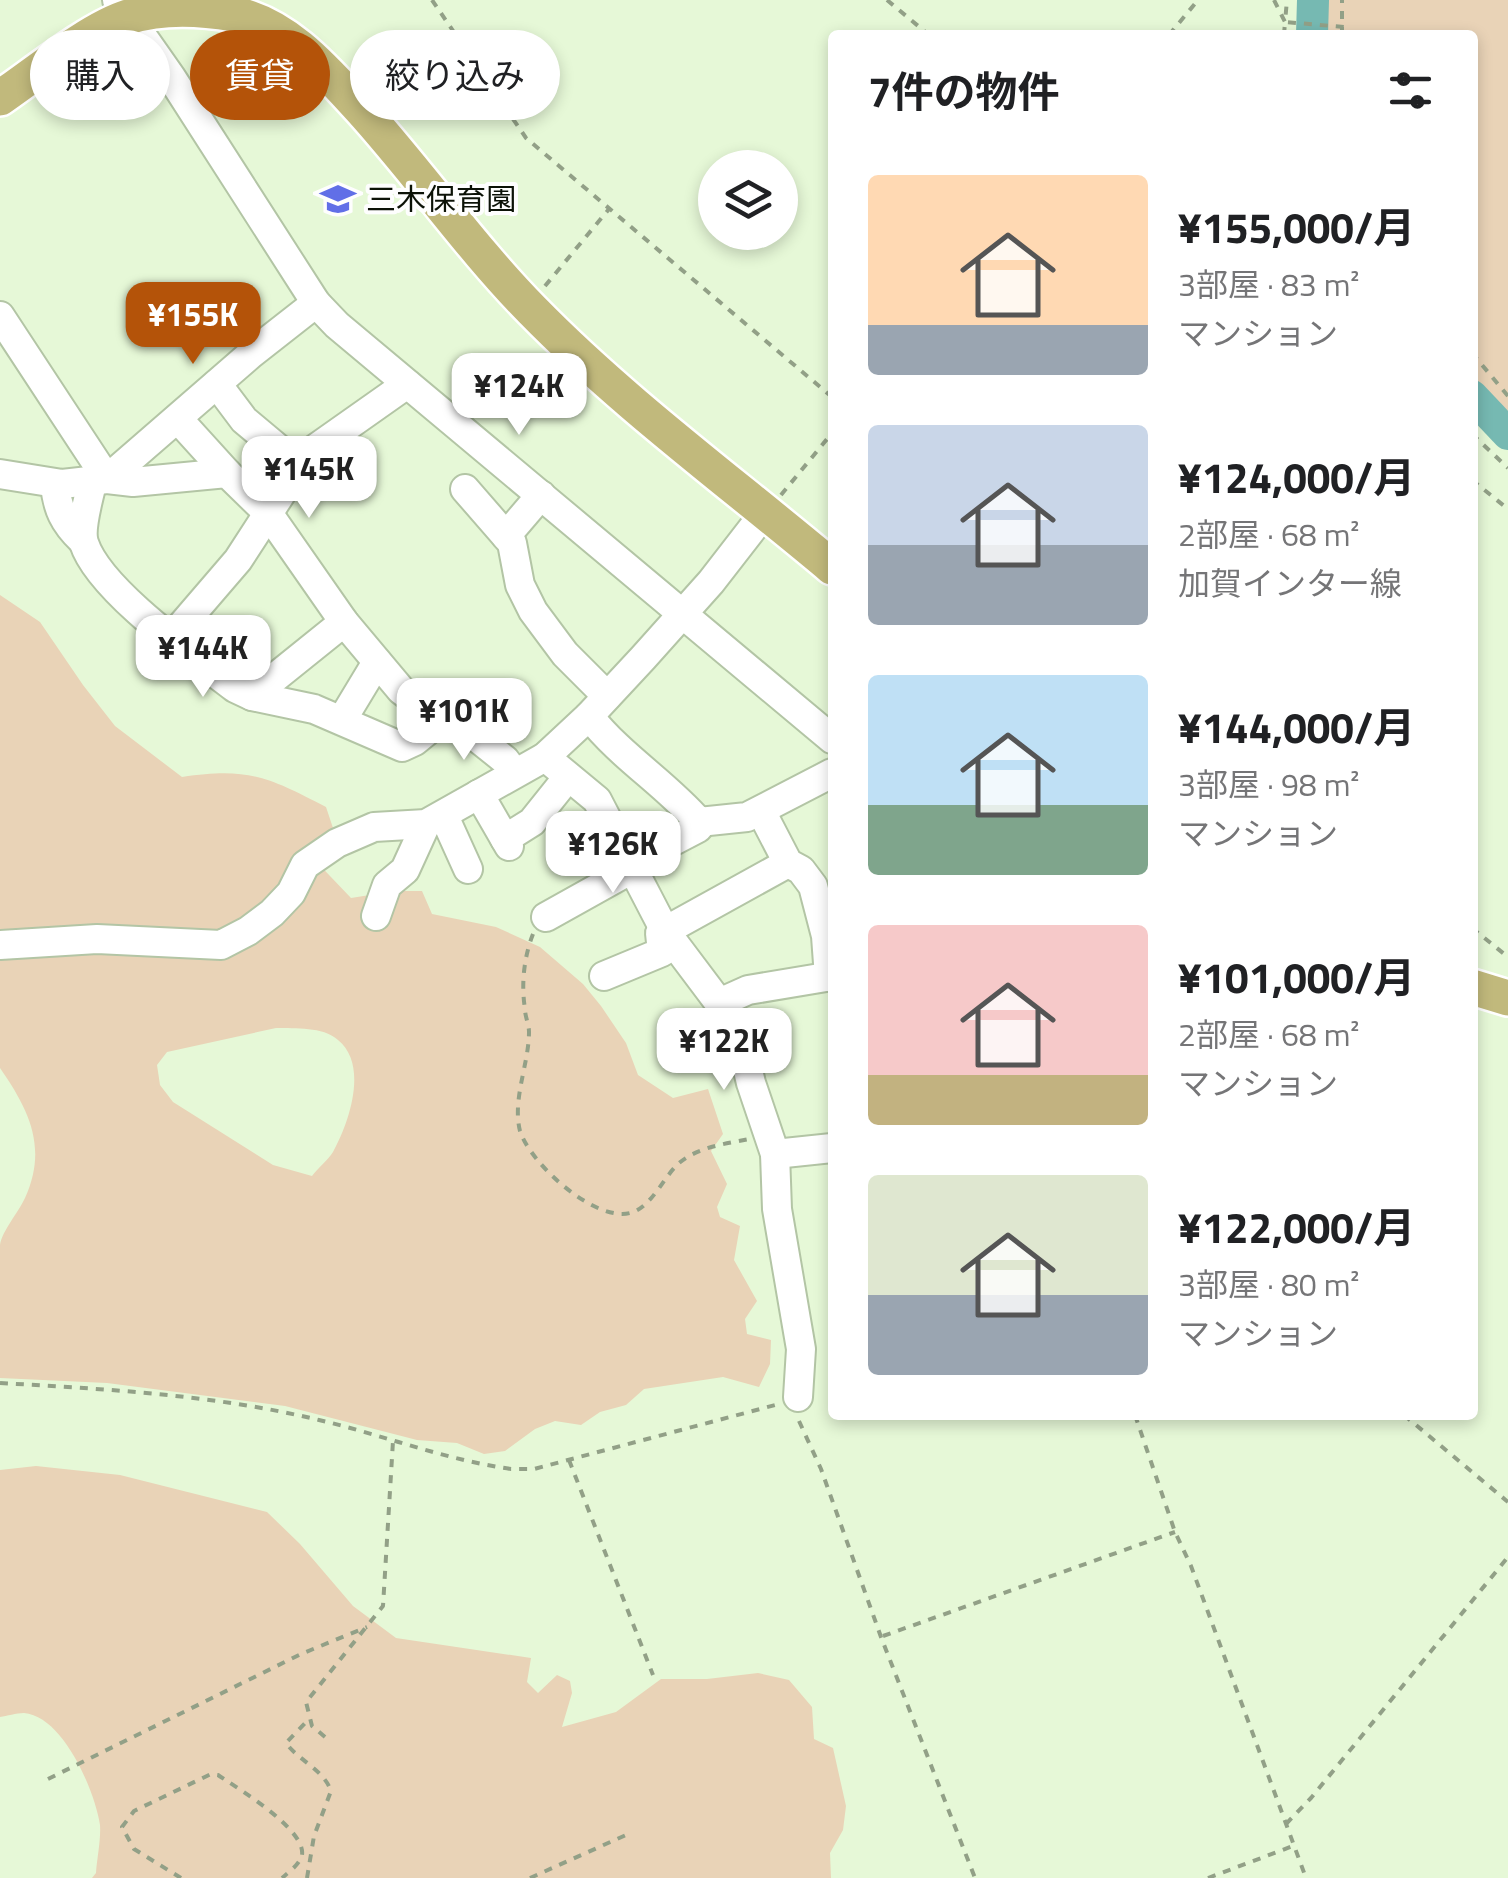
<!DOCTYPE html>
<html lang="ja">
<meta charset="utf-8">
<style>
body{margin:0;font-family:"Titillium Web","Noto Sans JP",sans-serif;background:#f2f2f2;color:#202124;height:100vh;display:flex;flex-direction:column;font-size:38px;white-space:nowrap}
*{box-sizing:border-box;margin:0}
p{font-size:32px;color:#757577}
.icon{flex:none;width:55px;height:55px;fill:none;stroke:currentColor;stroke-width:2;stroke-linecap:round;stroke-linejoin:round}
.map{position:relative;flex:1;overflow:hidden}
.side{position:absolute;left:828px;top:30px;width:650px;height:1390px;display:flex;flex-direction:column;background:#fff;border-radius:10px;box-shadow:0 5px 15px #0003}
.side>*{flex:none}
.banner{position:absolute;left:30px;top:30px;width:648px;height:90px;display:flex;gap:20px}
.buttons{position:absolute;left:698px;top:150px;display:grid;gap:20px}
.buttons a{display:grid;place-items:center;width:100px;height:100px;border-radius:50%;background:#fff;box-shadow:0 5px 15px #0003;font-size:50px}
.price{position:absolute;translate:-50% -85px;padding:0 22px;border-radius:20px;background:#fff;color:#222;font-size:32px;line-height:65px;filter:drop-shadow(0 2px 5px #0008)}
.price::after{content:'';position:absolute;left:50%;top:60px;width:30px;height:22px;margin-left:-15px;background:inherit;clip-path:polygon(0 0,100% 0,50% 100%)}
.price.active{background:#b45309;color:#fff}
ul{padding:0;list-style:none}
li{display:flex;align-items:center;gap:30px;height:250px;padding:0 40px}
li span{display:grid;place-items:center;flex:none;width:280px;height:200px;border-radius:10px;color:#555}
li>.icon{margin-inline-start:auto}
span .icon{width:120px;height:120px;fill:#fffc;stroke-width:1}
li b{font-size:42px}
h2{display:flex;justify-content:space-between;align-items:center;height:120px;padding:0 40px;font-size:42px}
.tag{padding:0 35px;border-radius:45px;background:#fff;box-shadow:0 5px 15px #0003;font-size:35px;line-height:90px}
.tag.active{background:#b45309;color:#fff}
.map>svg:first-child{display:block}
.green{fill:#e9d3b7;fill-rule:evenodd}
.lines{fill:none;stroke-linecap:round;stroke-linejoin:round}
.river{stroke:#76b9b2;stroke-width:32}
.minor-casing{stroke:#b3c5a5;stroke-width:32}
.major-casing{stroke:#fff;stroke-width:40}
.path{stroke:#92a087;stroke-width:4;stroke-dasharray:8 8;stroke-linecap:butt}
.minor{stroke:#fff;stroke-width:28}
.major{stroke:#c1b97c;stroke-width:35}
.labels{text-anchor:middle;dominant-baseline:central;stroke-width:8;stroke-linejoin:round;paint-order:stroke}
.poi-label{font-size:30px;fill:#0c1207;stroke:#fefefe;text-anchor:start}
</style>
<div class="map">
<svg width="1508" height="1878" viewBox="0 0 1508 1878">
<rect width="100%" height="100%" fill="#e6f8d7"/>
<g class="green">
<path d="M1327,0H1508V419L1473,385L1472,35H1323Z"/>
<path d="M0,595L40,622L83,685L115,726L182,777C248,767 268,777 326,807L334,831L309,854L351,898L395,891H422L432,914L496,927L540,947L583,984L601,1006L626,1043L638,1075L673,1098L708,1089L723,1134L711,1151L727,1184L717,1207L720,1217L740,1226L734,1260L757,1301L745,1319L747,1334L771,1340L770,1364L759,1387L723,1377L644,1389L626,1405L600,1412L581,1425L555,1421L535,1429L505,1451L484,1454L457,1443L417,1440L285,1406L107,1383L0,1378C0,1339 0,1282 0,1245C2,1231 18,1213 25,1198C48,1147 29,1110 0,1068ZM276,1028C296,1029 322,1026 338,1040C369,1065 349,1123 333,1152C328,1160 318,1168 312,1176L273,1165L173,1102L160,1085L157,1065L167,1052Z"/>
<path d="M36,1466L120,1475L267,1512L300,1544L353,1606L396,1638L531,1658L527,1682L538,1693L557,1675L570,1681L572,1693L562,1727L616,1712L661,1679H707L758,1673L789,1680L812,1707L814,1739L833,1748L846,1806L843,1830L830,1853L831,1878H92L96,1873C97,1858 101,1840 100,1825C95,1791 63,1716 24,1713C16,1713 7,1716 0,1717V1470Z"/>
</g>
<g class="lines">
<g class="river">
<path d="M1312,35L1313,0"/>
<path d="M1472,396L1508,434"/>
</g>
<defs>
<g id="minor">
<path d="M117,0L171,77L316,303L337,325L832,739"/>
<path d="M0,316L107,479"/>
<path d="M217,384L244,420L299,466"/>
<path d="M178,419L227,473"/>
<path d="M0,474L62,484L107,479L133,482L227,473L268,513L344,622L401,690L423,707L465,728L505,760L514,772"/>
<path d="M107,479L251,354L316,303"/>
<path d="M92,482C89,499 79,528 84,543C99,590 195,657 235,688L252,696L314,709L402,747L415,741L443,718"/>
<path d="M55,484C57,508 64,523 82,540"/>
<path d="M465,489L512,543L520,585L533,611L565,654L607,696"/>
<path d="M506,536L541,495"/>
<path d="M175,640L177,631L238,560L299,466L312,451L407,384"/>
<path d="M252,696L344,622"/>
<path d="M589,716C621,757 665,783 699,822L747,817L832,773"/>
<path d="M342,720L377,662"/>
<path d="M545,757L597,800L665,931L738,1028L751,1083L775,1154L777,1209L801,1349L798,1397"/>
<path d="M479,794L509,846"/>
<path d="M761,811L788,863L801,870L813,886L826,936L829,977"/>
<path d="M444,816L468,869"/>
<path d="M505,839L532,822L568,777"/>
<path d="M629,864L698,828L702,822"/>
<path d="M376,916L387,885L405,870L426,824"/>
<path d="M546,917L632,869"/>
<path d="M665,931L788,863"/>
<path d="M0,945L97,939L221,945L248,931L272,913L291,893L305,865L337,843L374,827L426,824L545,757L589,716L643,658L711,582L766,511"/>
<path d="M604,976L662,952L660,933L663,928"/>
<path d="M719,1003L748,990L832,976"/>
<path d="M675,1048L727,1012"/>
<path d="M775,1154L832,1148"/>
</g>
<g id="major">
<path d="M0,98C35,74 90,29 128,17C162,6 199,8 234,14C286,24 326,71 360,108C419,173 470,247 532,310C624,404 732,483 832,567"/>
<path d="M1472,987L1508,998"/>
</g>
</defs>
<use href="#minor" class="minor-casing"/>
<use href="#major" class="major-casing"/>
<g class="path">
<path d="M432,0L526,138L832,397"/>
<path d="M887,0L929,35"/>
<path d="M1274,0L1285,22L1287,0"/>
<path d="M1169,35L1198,0"/>
<path d="M1284,35L1285,22L1344,27"/>
<path d="M1342,35V0"/>
<path d="M545,286L609,209"/>
<path d="M1472,353L1508,396"/>
<path d="M1472,434L1508,468"/>
<path d="M1472,480L1508,509"/>
<path d="M781,495L832,433"/>
<path d="M1472,928L1508,957"/>
<path d="M533,934C524,957 521,984 525,1009C525,1017 529,1024 529,1032C529,1064 512,1099 520,1131C530,1163 594,1222 630,1213C651,1208 663,1178 678,1164C697,1147 725,1144 749,1139"/>
<path d="M0,1383C106,1389 216,1395 319,1420C383,1435 446,1460 511,1469H534L779,1404"/>
<path d="M1135,1415L1175,1532L1191,1566L1306,1878"/>
<path d="M1404,1415L1508,1502"/>
<path d="M799,1421L821,1469L881,1637L975,1878"/>
<path d="M569,1460L653,1675"/>
<path d="M883,1636L1175,1532"/>
<path d="M325,1737L312,1726L306,1702L383,1606L393,1441"/>
<path d="M48,1779L301,1654L367,1627"/>
<path d="M1286,1824L1311,1798L1508,1557"/>
<path d="M181,1878L134,1849L122,1827L134,1811L211,1774L218,1775C237,1788 306,1829 302,1855C300,1864 289,1872 282,1878"/>
<path d="M307,1878L314,1836L331,1791C324,1770 298,1760 286,1743L309,1719"/>
<path d="M530,1878L626,1835"/>
<path d="M1208,1878L1293,1846"/>
</g>
<use href="#minor" class="minor"/>
<use href="#major" class="major"/>
</g>
<defs>
<symbol id="school-bare" viewBox="-9 -9 18 18"><path d="M0-5L7-2L0 1L-7-2ZM-4 1L0 2.5L4 1V4Q0 6-4 4Z" fill="#616fe7" stroke="#fefefe" stroke-width="2.5" paint-order="stroke"/></symbol>
</defs>
<g fill-rule="evenodd">
<use href="#school-bare" x="313" y="174" width="50" height="50"/>
</g>
<g class="labels">
<g class="poi-label">
<text x="366" y="199">三木保育園</text>
</g>
</g>
</svg>
<div class="buttons">
<a><svg class="icon" aria-label="layers" viewBox="0 0 24 24"><path d="M12 4l9 5-9 5-9-5zM3 14l9 5 9-5"/></svg></a>
</div>
<b class="price active" style="left:193px;top:367px">¥155K</b>
<b class="price" style="left:519px;top:438px">¥124K</b>
<b class="price" style="left:309px;top:521px">¥145K</b>
<b class="price" style="left:203px;top:700px">¥144K</b>
<b class="price" style="left:464px;top:763px">¥101K</b>
<b class="price" style="left:613px;top:896px">¥126K</b>
<b class="price" style="left:724px;top:1093px">¥122K</b>
<div class="banner">
<a class="tag">購入</a>
<a class="tag active">賃貸</a>
<a class="tag">絞り込み</a>
</div>
<section class="side">
<h2>7件の物件<svg class="icon" aria-label="filters" viewBox="0 0 24 24"><path d="M4 7h16M4 17h16"/><circle cx="9" cy="7" r="2"/><circle cx="15" cy="17" r="2"/></svg></h2>
<ul>
<li><span style="background:linear-gradient(#ffd9b3 75%,#9aa5b1 0)"><svg class="icon" aria-label="home" viewBox="0 0 24 24"><path d="M3 11l9-7 9 7M6 9v11h12V9"/></svg></span><div><b>¥155,000/月</b><p>3部屋 · 83 m²</p><p>マンション</p></div></li>
<li><span style="background:linear-gradient(#c9d6e8 60%,#9aa5b1 0)"><svg class="icon" aria-label="home" viewBox="0 0 24 24"><path d="M3 11l9-7 9 7M6 9v11h12V9"/></svg></span><div><b>¥124,000/月</b><p>2部屋 · 68 m²</p><p>加賀インター線</p></div></li>
<li><span style="background:linear-gradient(#bfe0f5 65%,#7fa58c 0)"><svg class="icon" aria-label="home" viewBox="0 0 24 24"><path d="M3 11l9-7 9 7M6 9v11h12V9"/></svg></span><div><b>¥144,000/月</b><p>3部屋 · 98 m²</p><p>マンション</p></div></li>
<li><span style="background:linear-gradient(#f6c9c9 75%,#c2b280 0)"><svg class="icon" aria-label="home" viewBox="0 0 24 24"><path d="M3 11l9-7 9 7M6 9v11h12V9"/></svg></span><div><b>¥101,000/月</b><p>2部屋 · 68 m²</p><p>マンション</p></div></li>
<li><span style="background:linear-gradient(#dfe7d0 60%,#9aa5b1 0)"><svg class="icon" aria-label="home" viewBox="0 0 24 24"><path d="M3 11l9-7 9 7M6 9v11h12V9"/></svg></span><div><b>¥122,000/月</b><p>3部屋 · 80 m²</p><p>マンション</p></div></li>
</ul>
</section>
</div>
